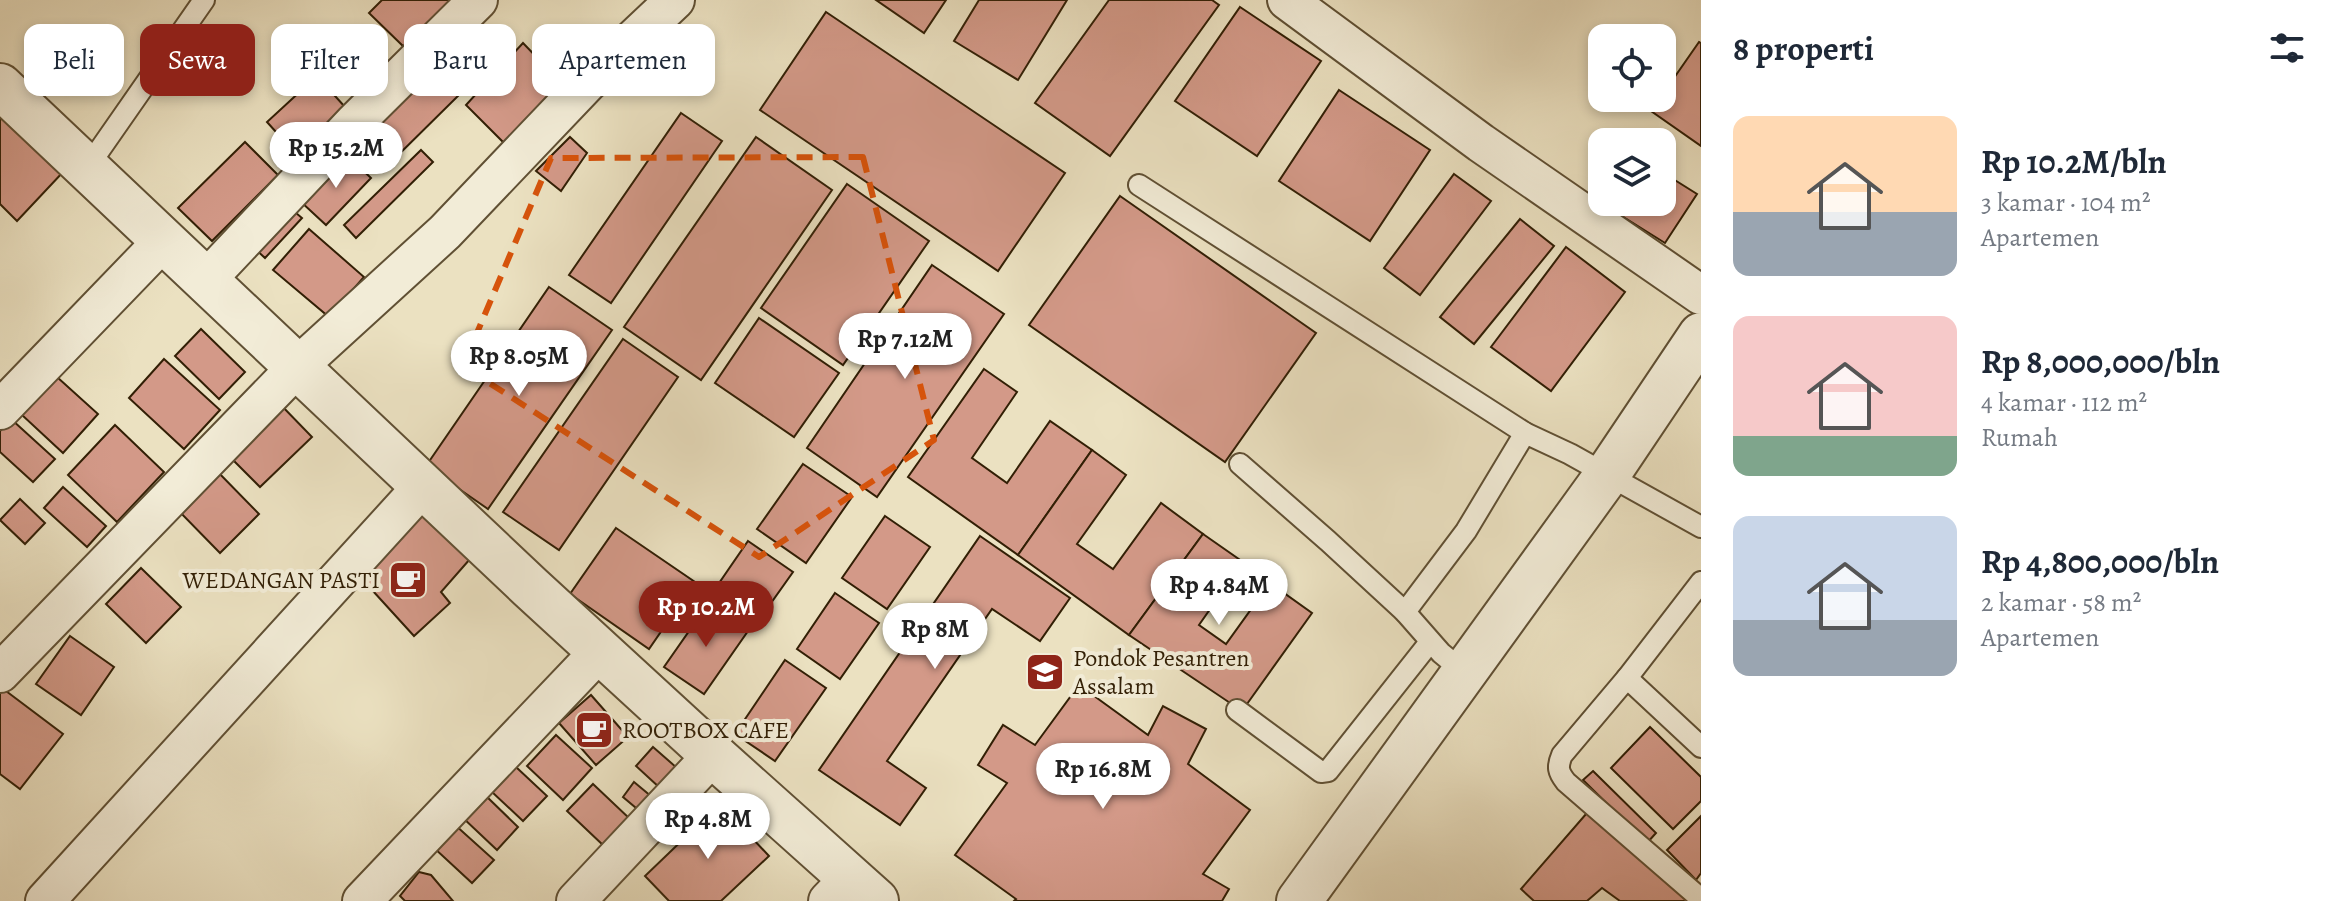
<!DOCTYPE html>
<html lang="id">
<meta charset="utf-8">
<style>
body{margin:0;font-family:Alegreya,serif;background:#f2f2f3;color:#1f2937;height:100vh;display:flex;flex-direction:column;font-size:30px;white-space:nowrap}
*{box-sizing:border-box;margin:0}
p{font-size:26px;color:#747a83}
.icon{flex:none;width:44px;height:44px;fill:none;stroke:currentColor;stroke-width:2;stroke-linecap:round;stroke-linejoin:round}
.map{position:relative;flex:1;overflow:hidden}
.drawer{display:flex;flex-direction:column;background:#fff;width:640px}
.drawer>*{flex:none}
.hud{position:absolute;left:24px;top:24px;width:760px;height:72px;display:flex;gap:16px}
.controls{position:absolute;left:1588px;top:24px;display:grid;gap:16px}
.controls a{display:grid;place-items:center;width:88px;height:88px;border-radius:16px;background:#fff;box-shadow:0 4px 12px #0003;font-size:40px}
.price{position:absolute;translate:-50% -68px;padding:0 18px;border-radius:28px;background:#fff;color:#222;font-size:26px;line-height:52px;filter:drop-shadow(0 2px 4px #0008)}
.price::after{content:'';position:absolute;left:50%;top:48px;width:24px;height:18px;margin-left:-12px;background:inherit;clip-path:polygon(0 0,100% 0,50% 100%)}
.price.on{background:#8f2418;color:#fff}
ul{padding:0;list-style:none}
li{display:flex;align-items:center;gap:24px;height:200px;padding:0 32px}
li span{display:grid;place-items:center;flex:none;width:224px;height:160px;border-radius:16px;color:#555}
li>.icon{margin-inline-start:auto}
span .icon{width:96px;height:96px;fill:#fffc;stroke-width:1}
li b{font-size:34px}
h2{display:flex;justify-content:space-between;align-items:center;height:96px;padding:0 32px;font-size:34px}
.tag{padding:0 28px;border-radius:16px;background:#fff;box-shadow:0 4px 12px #0003;font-size:28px;line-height:72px}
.tag.on{background:#8f2418;color:#fff}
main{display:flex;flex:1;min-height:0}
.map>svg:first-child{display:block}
.building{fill:#d39988;stroke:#321f05;stroke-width:2}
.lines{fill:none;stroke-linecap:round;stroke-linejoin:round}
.service-casing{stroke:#605034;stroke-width:24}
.minor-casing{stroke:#605034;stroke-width:42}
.tertiary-casing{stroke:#605034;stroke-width:48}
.service{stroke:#f2ecd7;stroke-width:20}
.minor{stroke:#f2ecd7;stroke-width:38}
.tertiary{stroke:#f2ecd7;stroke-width:44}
.marked{fill:none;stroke:#d6530b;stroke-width:6;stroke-dasharray:16 10;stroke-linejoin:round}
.labels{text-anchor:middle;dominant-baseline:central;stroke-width:8;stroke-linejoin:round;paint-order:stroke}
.poi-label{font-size:24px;fill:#321f05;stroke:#f2ecd7;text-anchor:start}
</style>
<main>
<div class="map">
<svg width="1701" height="901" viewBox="0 0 1701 901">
<rect width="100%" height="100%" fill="#ebe1c1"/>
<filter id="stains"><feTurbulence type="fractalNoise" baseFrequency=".0025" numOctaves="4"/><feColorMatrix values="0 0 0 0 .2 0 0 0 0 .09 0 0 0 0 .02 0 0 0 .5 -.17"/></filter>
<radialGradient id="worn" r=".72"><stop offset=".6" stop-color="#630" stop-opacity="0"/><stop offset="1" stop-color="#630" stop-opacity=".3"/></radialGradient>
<g class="building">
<path d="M382,0H452L405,48L369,13Z"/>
<path d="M876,0H946L924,33Z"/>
<path d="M979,0H1067L1018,80L954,41Z"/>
<path d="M1109,0H1212L1219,5L1110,156L1035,103Z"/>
<path d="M1240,7L1321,61L1257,156L1175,101Z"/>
<path d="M826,12L1065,173L998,271L760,110Z"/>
<path d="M1699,42L1701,43V146L1651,111Z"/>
<path d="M523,43L572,94L513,152L466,105Z"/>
<path d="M429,57L463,91L382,171L348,137Z"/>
<path d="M317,76L345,107L295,153L267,122Z"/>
<path d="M1339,90L1430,150L1370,241L1279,181Z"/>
<path d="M681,113L722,141L611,303L569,275Z"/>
<path d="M5,115L64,171L17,221L0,204V120Z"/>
<path d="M570,137L587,153L561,191L536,171Z"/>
<path d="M756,137L832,190L701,380L624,327Z"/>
<path d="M245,142L278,175L212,241L178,208Z"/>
<path d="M421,150L433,162L356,238L344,225Z"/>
<path d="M346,154L371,178L326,225L300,201Z"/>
<path d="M1662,172L1697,194L1665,243L1609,208L1613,202H1662Z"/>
<path d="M1454,174L1491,201L1420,295L1384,268Z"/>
<path d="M847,184L929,241L843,365L761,308Z"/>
<path d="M1120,196L1316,333L1225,462L1029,325Z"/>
<path d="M289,207L302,218L265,258L252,246Z"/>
<path d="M1520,219L1554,246L1474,344L1440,317Z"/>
<path d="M309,229L364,277L329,317L273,270Z"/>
<path d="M1566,247L1625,292L1551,391L1491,347Z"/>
<path d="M932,265L1004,314L877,497L807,448Z"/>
<path d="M549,287L612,330L488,509L426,466Z"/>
<path d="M759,318L839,373L794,437L715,383Z"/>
<path d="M201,329L245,372L219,399L175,356Z"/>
<path d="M623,339L678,377L559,550L503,512Z"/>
<path d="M164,359L220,410L184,449L129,398Z"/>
<path d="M984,369L1017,392L972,458L1007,483L1050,421L1092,450L1018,555L908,477Z"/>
<path d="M57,377L98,414L63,453L22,415Z"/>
<path d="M278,402L312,437L260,487L226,453Z"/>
<path d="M11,419L55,459L33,482L0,452V431Z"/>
<path d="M115,425L164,472L117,522L68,475Z"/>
<path d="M1092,450L1126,475L1077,544L1113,569L1161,503L1203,534L1129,635L1018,555Z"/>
<path d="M803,464L852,497L806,563L757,529Z"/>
<path d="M213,467L259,514L220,553L174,506Z"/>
<path d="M63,487L106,526L87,547L44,508Z"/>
<path d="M20,499L45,523L25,544L0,520Z"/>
<path d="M417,510L470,559L441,592L450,603L414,636L352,568Z"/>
<path d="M885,516L930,547L887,609L842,578Z"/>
<path d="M616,528L695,582L649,649L570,594Z"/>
<path d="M1203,534L1243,562L1199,625L1226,644L1270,583L1312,613L1242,711L1129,635Z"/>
<path d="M980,536L1070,598L1040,641L992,609L887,761L926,788L900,825L819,770Z"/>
<path d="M748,541L793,572L759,620L715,589Z"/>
<path d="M141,568L181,607L146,643L106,604Z"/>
<path d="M835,593L879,623L840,679L797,649Z"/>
<path d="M708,604L748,631L704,694L664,667Z"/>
<path d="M70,636L114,667L81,715L36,684Z"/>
<path d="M785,660L826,688L775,761L735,734Z"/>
<path d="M1079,685L1148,735L1163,706L1206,729L1188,764L1250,810L1203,874L1229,889L1222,901H1014L1016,899L955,855L1007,783L978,765L1003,725L1035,745Z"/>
<path d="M2,688L63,734L20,789L0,774V691Z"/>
<path d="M591,695L628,737L596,765L559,723Z"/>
<path d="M1650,727L1701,777V801L1673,829L1611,768Z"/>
<path d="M556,735L592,768L563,800L527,766Z"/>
<path d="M653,747L677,768L660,788L636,766Z"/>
<path d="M516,767L547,796L523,821L492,792Z"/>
<path d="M1593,771L1656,833L1647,843L1583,780Z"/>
<path d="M634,782L652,797L642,813L623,797Z"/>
<path d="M593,784L630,819L604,846L567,811Z"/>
<path d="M484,794L518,827L497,850L462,817Z"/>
<path d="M720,804L769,856L721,901H669L645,876Z"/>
<path d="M1593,806L1697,901H1620L1602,888L1587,901H1534L1521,889Z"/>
<path d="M1701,816V873L1696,880L1667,850Z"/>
<path d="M454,824L494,860L472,883L433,847Z"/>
<path d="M419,872L431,875L453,901H405L400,896Z"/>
</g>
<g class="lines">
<defs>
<g id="service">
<path d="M87,168L204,0"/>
<path d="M1139,185L1525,433L1570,454L1701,527"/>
<path d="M1240,464L1328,541L1405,612L1441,653L1464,672"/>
<path d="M1701,582L1627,678L1562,755C1557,767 1558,772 1566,782L1701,899"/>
<path d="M1405,612L1466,531L1525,433"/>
<path d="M1627,678L1701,747"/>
<path d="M1237,710L1321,772L1328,771L1430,642"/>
</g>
<g id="minor">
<path d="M1287,0L1481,143L1701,295"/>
<path d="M206,280L354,123L478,0"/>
<path d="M0,410L164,240"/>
<path d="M0,673L297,367L445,232L587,83L675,0"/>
<path d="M45,901L423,486"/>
<path d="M362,901L600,651"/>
<path d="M576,901L713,755"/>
<path d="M828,901L850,878"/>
</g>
<g id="tertiary">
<path d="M0,86L530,587L713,755L876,901"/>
<path d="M1299,901L1607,475L1701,335"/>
</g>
</defs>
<use href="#service" class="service-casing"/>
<use href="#minor" class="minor-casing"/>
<use href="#tertiary" class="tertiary-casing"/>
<use href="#service" class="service"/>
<use href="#minor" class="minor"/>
<use href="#tertiary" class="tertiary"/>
</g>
<path class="marked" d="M863,157L934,440L759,557L463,366L551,158Z"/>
<defs>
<symbol id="cafe-square" viewBox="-11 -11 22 22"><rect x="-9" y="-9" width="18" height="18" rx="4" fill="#8f2418" stroke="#f2ecd7"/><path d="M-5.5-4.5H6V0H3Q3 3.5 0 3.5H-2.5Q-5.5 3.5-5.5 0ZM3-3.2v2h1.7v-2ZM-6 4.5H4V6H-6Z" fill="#fff"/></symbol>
<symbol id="school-square" viewBox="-11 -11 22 22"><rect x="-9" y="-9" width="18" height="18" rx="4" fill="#8f2418" stroke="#f2ecd7"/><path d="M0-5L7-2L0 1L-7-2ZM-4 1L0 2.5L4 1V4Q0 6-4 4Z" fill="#fff"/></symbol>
</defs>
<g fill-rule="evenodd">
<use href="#cafe-square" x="386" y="558" width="44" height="44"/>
<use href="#school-square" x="1023" y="650" width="44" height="44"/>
<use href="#cafe-square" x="572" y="708" width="44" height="44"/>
</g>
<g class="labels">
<g class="poi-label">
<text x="380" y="580" text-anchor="end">WEDANGAN PASTI</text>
<text x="1073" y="658">Pondok Pesantren<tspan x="1073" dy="28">Assalam</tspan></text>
<text x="622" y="730">ROOTBOX CAFE</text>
</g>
</g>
<rect width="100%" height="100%" filter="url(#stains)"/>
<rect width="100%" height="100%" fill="url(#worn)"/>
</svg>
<div class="controls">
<a><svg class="icon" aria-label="locate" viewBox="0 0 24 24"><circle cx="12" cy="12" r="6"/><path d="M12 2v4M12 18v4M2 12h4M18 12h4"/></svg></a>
<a><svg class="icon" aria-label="layers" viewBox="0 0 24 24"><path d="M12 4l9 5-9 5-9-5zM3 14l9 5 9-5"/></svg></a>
</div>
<b class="price" style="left:336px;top:190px">Rp 15.2M</b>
<b class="price" style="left:905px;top:381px">Rp 7.12M</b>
<b class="price" style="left:519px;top:398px">Rp 8.05M</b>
<b class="price" style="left:1219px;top:627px">Rp 4.84M</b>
<b class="price on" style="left:706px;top:649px">Rp 10.2M</b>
<b class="price" style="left:935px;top:671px">Rp 8M</b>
<b class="price" style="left:1103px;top:811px">Rp 16.8M</b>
<b class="price" style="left:708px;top:861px">Rp 4.8M</b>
<div class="hud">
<a class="tag">Beli</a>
<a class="tag on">Sewa</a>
<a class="tag">Filter</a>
<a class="tag">Baru</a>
<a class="tag">Apartemen</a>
</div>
</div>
<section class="drawer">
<h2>8 properti<svg class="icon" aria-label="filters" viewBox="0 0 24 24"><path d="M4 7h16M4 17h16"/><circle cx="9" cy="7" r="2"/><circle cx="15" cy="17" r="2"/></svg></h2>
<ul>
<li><span style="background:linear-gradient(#ffd9b3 60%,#9aa5b1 0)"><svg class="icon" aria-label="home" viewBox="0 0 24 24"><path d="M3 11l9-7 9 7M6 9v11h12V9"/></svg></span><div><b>Rp 10.2M/bln</b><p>3 kamar · 104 m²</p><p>Apartemen</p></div></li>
<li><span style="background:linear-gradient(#f6c9c9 75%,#7fa58c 0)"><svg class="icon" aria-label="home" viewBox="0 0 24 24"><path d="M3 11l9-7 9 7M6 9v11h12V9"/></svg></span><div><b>Rp 8,000,000/bln</b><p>4 kamar · 112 m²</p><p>Rumah</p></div></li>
<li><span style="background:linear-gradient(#c9d6e8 65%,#9aa5b1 0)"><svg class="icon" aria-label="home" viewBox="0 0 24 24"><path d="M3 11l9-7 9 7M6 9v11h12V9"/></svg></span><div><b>Rp 4,800,000/bln</b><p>2 kamar · 58 m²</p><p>Apartemen</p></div></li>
</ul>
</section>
</main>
